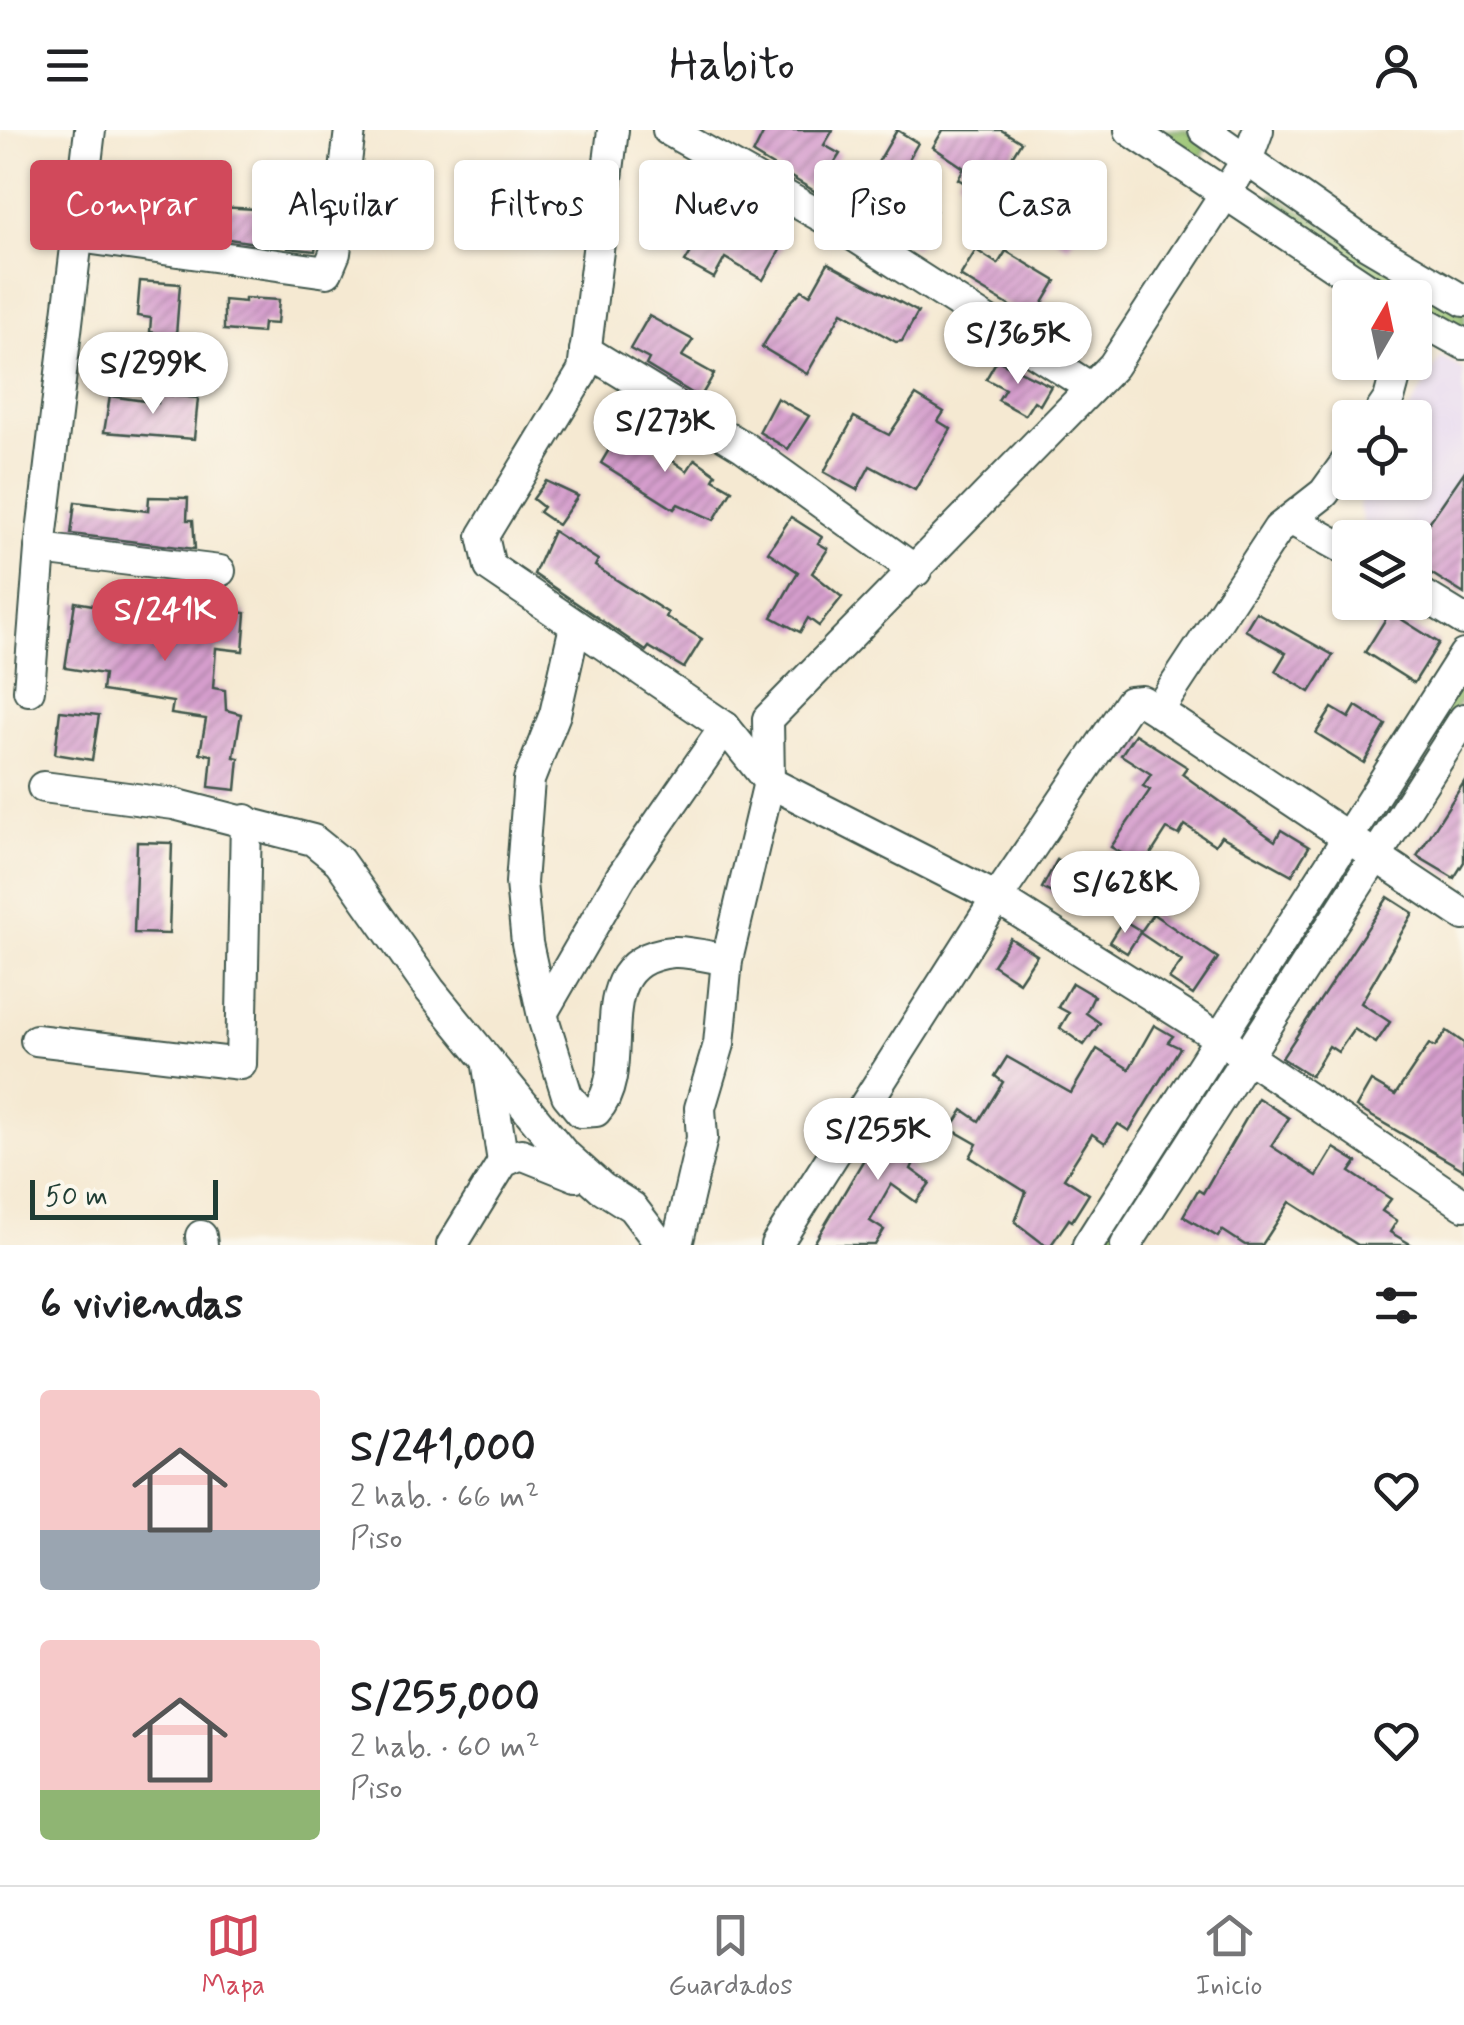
<!DOCTYPE html>
<html lang="es">
<meta charset="utf-8">
<style>
body{margin:0;font-family:Mynerve,sans-serif;background:#f2f2f2;color:#202124;height:100vh;display:flex;flex-direction:column;font-size:38px;white-space:nowrap}
*{box-sizing:border-box;margin:0}
p{font-size:32px;color:#757577}
.icon{flex:none;width:55px;height:55px;fill:none;stroke:currentColor;stroke-width:2;stroke-linecap:round;stroke-linejoin:round}
.map{position:relative;height:1115px;overflow:hidden}
.side{display:flex;flex-direction:column;background:#fff;flex:1}
.side>*{flex:none}
.guide{position:absolute;left:30px;top:30px;width:1405px;height:90px;display:flex;gap:20px}
.needle{width:65px;rotate:9deg}
.buttons{position:absolute;left:1332px;top:150px;display:grid;gap:20px}
.buttons a{display:grid;place-items:center;width:100px;height:100px;border-radius:10px;background:#fff;box-shadow:0 2px 8px #0004;font-size:50px}
.scale{position:absolute;left:30px;bottom:25px;width:188px;box-sizing:border-box;padding-left:10px;border:5px solid #1f3d34;border-top:0;font-size:28px;line-height:35px;white-space:nowrap;color:#1f3d34;-webkit-text-stroke:8px #fbf7ec;paint-order:stroke}
.price{position:absolute;translate:-50% -85px;padding:0 22px;border-radius:35px;background:#fff;color:#222;font-size:32px;line-height:65px;filter:drop-shadow(0 2px 5px #0008)}
.price::after{content:'';position:absolute;left:50%;top:60px;width:30px;height:22px;margin-left:-15px;background:inherit;clip-path:polygon(0 0,100% 0,50% 100%)}
.price.selected{background:#d1495b;color:#fff}
ul{padding:0;list-style:none}
li{display:flex;align-items:center;gap:30px;height:250px;padding:0 40px}
li span{display:grid;place-items:center;flex:none;width:280px;height:200px;border-radius:10px;color:#555}
li>.icon{margin-inline-start:auto}
span .icon{width:120px;height:120px;fill:#fffc;stroke-width:1}
li b{font-size:42px}
h2{display:flex;justify-content:space-between;align-items:center;height:120px;padding:0 40px;font-size:42px}
.chip{padding:0 35px;border-radius:10px;background:#fff;box-shadow:0 2px 8px #0004;font-size:35px;line-height:90px}
.chip.selected{background:#d1495b;color:#fff}
header{display:flex;justify-content:space-between;align-items:center;height:130px;padding:0 40px;background:#fff;font-size:45px;font-weight:600}
.dock{display:flex;justify-content:space-around;align-items:center;height:140px;border-top:2px solid #e0e0e0;background:#fff;font-size:28px;color:#757577}
.dock a{display:grid;justify-items:center;gap:5px}
.dock .selected{color:#d1495b}
.map>svg:first-child{display:block}
.built{fill:#e3d3f2}
.grass{fill:#98c371;stroke:#5c8052;stroke-width:2.5}
.building{fill:url(#building-hatch)}
.lines{fill:none;stroke-linecap:round;stroke-linejoin:round}
.minor-casing{stroke:#3f574c;stroke-width:34}
.minor{stroke:#fff;stroke-width:30}
</style>
<header><svg class="icon" aria-label="menu" viewBox="0 0 24 24"><path d="M4 6h16M4 12h16M4 18h16"/></svg>Habito<svg class="icon" aria-label="person" viewBox="0 0 24 24"><circle cx="12" cy="8" r="4"/><path d="M4 21q1-7 8-7t8 7"/></svg></header>
<div class="map">
<svg width="1464" height="1115" viewBox="0 0 1464 1115">
<defs>
<pattern id="building-hatch" width="6" height="6" patternUnits="userSpaceOnUse" patternTransform="scale(2.5)"><rect width="6" height="6" fill="#d69ecd"/><path d="M-1 1l2-2M0 6l6-6M5 7l2-2" fill="none" stroke="#ad82a7"/></pattern>
</defs>
<rect width="100%" height="100%" fill="#fbf7ec"/>
<filter id="ink" filterUnits="userSpaceOnUse"><feTurbulence type="fractalNoise" baseFrequency=".01" numOctaves="2"/><feDisplacementMap in="SourceGraphic" scale="20" xChannelSelector="R" yChannelSelector="G"/><feConvolveMatrix kernelMatrix="1 2 1 2 8 2 1 2 1" color-interpolation-filters="sRGB"/></filter>
<filter id="wash" filterUnits="userSpaceOnUse"><feTurbulence type="fractalNoise" baseFrequency=".0048" numOctaves="4" result="noise"/><feDisplacementMap in="SourceGraphic" scale="40" xChannelSelector="R" yChannelSelector="G"/><feGaussianBlur stdDeviation="2.25" result="paint"/><feColorMatrix in="noise" values="0 0 0 0 0 0 0 0 0 0 0 0 0 0 0 0 0 1.4 0 .05"/><feComposite in="paint" operator="in"/></filter>
<g filter="url(#wash)">
<rect width="100%" height="100%" fill="#f5e9d2"/>
<path class="built" d="M1441,227L1464,240V457L1415,426V408L1386,407L1363,393L1359,376L1367,353L1415,352V288L1405,287Z"/>
<g class="grass">
<path d="M1149,0H1185L1208,15L1198,33Z"/>
<path d="M1273,64L1464,183V202L1415,174V168L1404,167L1263,78Z"/>
<path d="M1464,546V565L1390,681L1381,676Z"/>
<path d="M1338,742L1347,747L1260,883L1251,877Z"/>
<path d="M1207,948L1216,953L1113,1115H1100Z"/>
</g>
<g id="blocks">
<g class="building">
<path d="M765,0H833L824,15L840,24L816,62L753,24Z"/>
<path d="M897,0L918,13L893,57L936,81L915,118L850,80Z"/>
<path d="M943,0H1001L1021,12L1010,30L1044,49L1028,77L995,58L990,68L958,49L964,38L933,17Z"/>
<path d="M145,57L202,66L200,90L175,87L174,101L143,97Z"/>
<path d="M725,66L788,106L763,150L725,128L714,148L685,132Z"/>
<path d="M1038,68L1084,92L1068,116L1025,90Z"/>
<path d="M218,77L256,79L255,113L216,107Z"/>
<path d="M289,100L319,103L315,121L288,118Z"/>
<path d="M976,120L998,134L1006,121L1056,151L1033,190L960,146Z"/>
<path d="M828,133L918,182L902,211L896,212L842,182L807,244L762,217L789,174L802,160L810,165Z"/>
<path d="M140,151L180,154L176,205L150,202L151,188L137,186Z"/>
<path d="M245,168L279,170L277,194L263,193L262,203L224,200V170L245,172Z"/>
<path d="M649,186L693,210L682,226L714,244L700,268L646,235L649,229L630,219Z"/>
<path d="M997,230L1051,256L1040,275L1034,271L1025,285L998,270L1005,259L986,249Z"/>
<path d="M159,264L198,268L194,309L104,302L110,266L158,273Z"/>
<path d="M916,265L944,282L938,291L951,299L915,360L870,336L857,360L824,342L854,287L889,305Z"/>
<path d="M777,268L809,286L788,319L759,302Z"/>
<path d="M624,294L654,312L652,316L687,341L695,329L716,344L713,349L732,360L714,390L678,374L674,379L601,333Z"/>
<path d="M1464,342V464L1415,433V413Z"/>
<path d="M546,351L578,366L558,395L539,382L543,377L533,369Z"/>
<path d="M149,367L188,368L187,390H193L195,419L71,404L75,372L148,381Z"/>
<path d="M791,387L822,407L818,413L828,419L812,443L842,467L819,496L808,488L800,502L772,487L798,442L768,422Z"/>
<path d="M553,401L598,430L595,436L668,483L666,487L702,509L684,538L649,517L646,521L534,444Z"/>
<path d="M113,467L246,483L243,521L216,518L213,558L225,560L226,580L241,584L234,627L239,628L236,660L209,657L212,625L200,623L206,589L171,584L173,572L102,561L104,544L65,538L75,472L99,476L101,468Z"/>
<path d="M1256,482L1333,525L1310,562L1275,541L1286,523L1245,500Z"/>
<path d="M1390,482L1439,513L1414,553L1365,522Z"/>
<path d="M1356,576L1386,595L1364,633L1316,603L1332,578L1349,588Z"/>
<path d="M60,581L99,585L92,630L55,624Z"/>
<path d="M1135,604L1187,637L1182,644L1275,711L1281,700L1309,717L1292,745L1221,706L1215,715L1185,695L1179,705L1167,699L1135,749L1114,735L1121,723L1111,717L1150,660L1143,656L1151,644L1121,625Z"/>
<path d="M1464,652V732L1454,748L1417,726Z"/>
<path d="M137,712L172,713L169,804L134,803Z"/>
<path d="M1057,730L1094,751L1078,777L1042,758Z"/>
<path d="M1388,767L1413,783L1361,873L1390,892L1376,913L1354,899L1338,922L1329,916L1311,946L1282,928Z"/>
<path d="M1153,784L1218,828L1193,865L1169,849L1182,831L1140,803Z"/>
<path d="M1123,790L1141,801L1127,823L1109,812Z"/>
<path d="M1010,808L1037,825L1019,852L993,835Z"/>
<path d="M1072,853L1094,866L1086,883L1100,893L1084,915L1060,898L1069,883L1058,877Z"/>
<path d="M1154,895L1173,906L1168,912L1180,918L1129,1001L1118,994L1105,1013L1092,1004L1064,1048L1089,1064L1072,1091L1069,1089L1051,1115H1045L1015,1092L1026,1062L970,1027L977,1014L951,999L963,980L979,991L1003,952L995,946L1007,927L1071,963L1097,919L1129,939Z"/>
<path d="M1447,901L1464,913V1040L1356,977L1371,951L1395,965L1429,914L1435,917Z"/>
<path d="M1258,968L1289,988L1271,1016L1317,1046L1334,1018L1357,1032L1350,1042L1391,1069L1382,1081L1397,1091L1390,1102L1412,1115H1358L1290,1072L1262,1115H1245L1222,1100L1218,1107L1183,1086L1198,1060L1203,1063Z"/>
<path d="M895,977L930,999L911,1039L930,1053L916,1072L891,1054L870,1091L884,1100L875,1115H813Z"/>
</g>
</g>
</g>
<g filter="url(#ink)">
<use href="#blocks" fill-opacity="0" stroke="#3f574c" stroke-width="2.5"/>
<g class="lines">
<defs>
<g id="minor">
<path d="M613,0L583,241L483,406L490,437L725,597L769,652L997,768L1221,909L1464,1075"/>
<path d="M668,0L842,98L1091,258"/>
<path d="M1130,0L1382,168"/>
<path d="M1204,0L1367,114L1464,171"/>
<path d="M79,107L327,142L335,123L350,0"/>
<path d="M1415,187L1464,214"/>
<path d="M585,220L744,317L916,441"/>
<path d="M1376,288L1389,269L1399,232"/>
<path d="M1292,390L1350,422"/>
<path d="M40,419L220,441"/>
<path d="M1415,460L1464,490"/>
<path d="M575,496L555,584L529,650L521,753L527,813L544,891L567,965L581,982L596,981C637,936 580,831 673,822C689,821 710,827 727,830"/>
<path d="M29,560L40,419L90,0"/>
<path d="M1158,581L1278,399L1324,363L1350,327"/>
<path d="M43,657L174,674L313,710L339,731L430,860L563,1023L602,1058L632,1077L661,1115"/>
<path d="M544,880L621,747L725,597"/>
<path d="M36,910L241,934L246,690"/>
<path d="M488,936L503,1032"/>
<path d="M201,1106L202,1115"/>
<path d="M452,1115L503,1032L521,1024L576,1046"/>
<path d="M677,1115L702,1008L700,978L719,914L727,830L769,652L768,589L1113,236L1247,30L1258,0"/>
<path d="M776,1115L997,768L1130,572L1142,571L1158,581L1464,785"/>
<path d="M1088,1115L1464,525"/>
<path d="M1126,1115L1464,589"/>
</g>
</defs>
<use href="#minor" class="minor-casing"/>
<use href="#minor" class="minor"/>
</g>
</g>
</svg>
<div class="buttons">
<a><svg class="needle" viewBox="-14 -14 28 28"><path d="M0-13l5 13h-10z" fill="#e53935"/><path d="M0 13l5-13h-10z" fill="#757577"/></svg></a>
<a><svg class="icon" aria-label="locate" viewBox="0 0 24 24"><circle cx="12" cy="12" r="6"/><path d="M12 2v4M12 18v4M2 12h4M18 12h4"/></svg></a>
<a><svg class="icon" aria-label="layers" viewBox="0 0 24 24"><path d="M12 4l9 5-9 5-9-5zM3 14l9 5 9-5"/></svg></a>
</div>
<div class="scale">50 m</div>
<b class="price" style="left:1018px;top:257px">S/365K</b>
<b class="price" style="left:153px;top:287px">S/299K</b>
<b class="price" style="left:665px;top:345px">S/273K</b>
<b class="price selected" style="left:165px;top:534px">S/241K</b>
<b class="price" style="left:1125px;top:806px">S/628K</b>
<b class="price" style="left:878px;top:1053px">S/255K</b>
<div class="guide">
<a class="chip selected">Comprar</a>
<a class="chip">Alquilar</a>
<a class="chip">Filtros</a>
<a class="chip">Nuevo</a>
<a class="chip">Piso</a>
<a class="chip">Casa</a>
</div>
</div>
<section class="side">
<h2>6 viviendas<svg class="icon" aria-label="filters" viewBox="0 0 24 24"><path d="M4 7h16M4 17h16"/><circle cx="9" cy="7" r="2"/><circle cx="15" cy="17" r="2"/></svg></h2>
<ul>
<li><span style="background:linear-gradient(#f6c9c9 70%,#9aa5b1 0)"><svg class="icon" aria-label="home" viewBox="0 0 24 24"><path d="M3 11l9-7 9 7M6 9v11h12V9"/></svg></span><div><b>S/241,000</b><p>2 hab. · 66 m²</p><p>Piso</p></div><svg class="icon" aria-label="heart" viewBox="0 0 24 24"><path d="M12 20l-8-8c-3-5 5-10 8-4 3-6 11-1 8 4z"/></svg></li>
<li><span style="background:linear-gradient(#f6c9c9 75%,#8fb573 0)"><svg class="icon" aria-label="home" viewBox="0 0 24 24"><path d="M3 11l9-7 9 7M6 9v11h12V9"/></svg></span><div><b>S/255,000</b><p>2 hab. · 60 m²</p><p>Piso</p></div><svg class="icon" aria-label="heart" viewBox="0 0 24 24"><path d="M12 20l-8-8c-3-5 5-10 8-4 3-6 11-1 8 4z"/></svg></li>
</ul>
</section>
<nav class="dock">
<a class="selected"><svg class="icon" aria-label="map" viewBox="0 0 24 24"><path d="M3 6l6-2 6 2 6-2v14l-6 2-6-2-6 2zM9 4v14M15 6v14"/></svg>Mapa</a>
<a><svg class="icon" aria-label="saved" viewBox="0 0 24 24"><path d="M7 4h10v16l-5-4-5 4z"/></svg>Guardados</a>
<a><svg class="icon" aria-label="home" viewBox="0 0 24 24"><path d="M3 11l9-7 9 7M6 9v11h12V9"/></svg>Inicio</a>
</nav>
